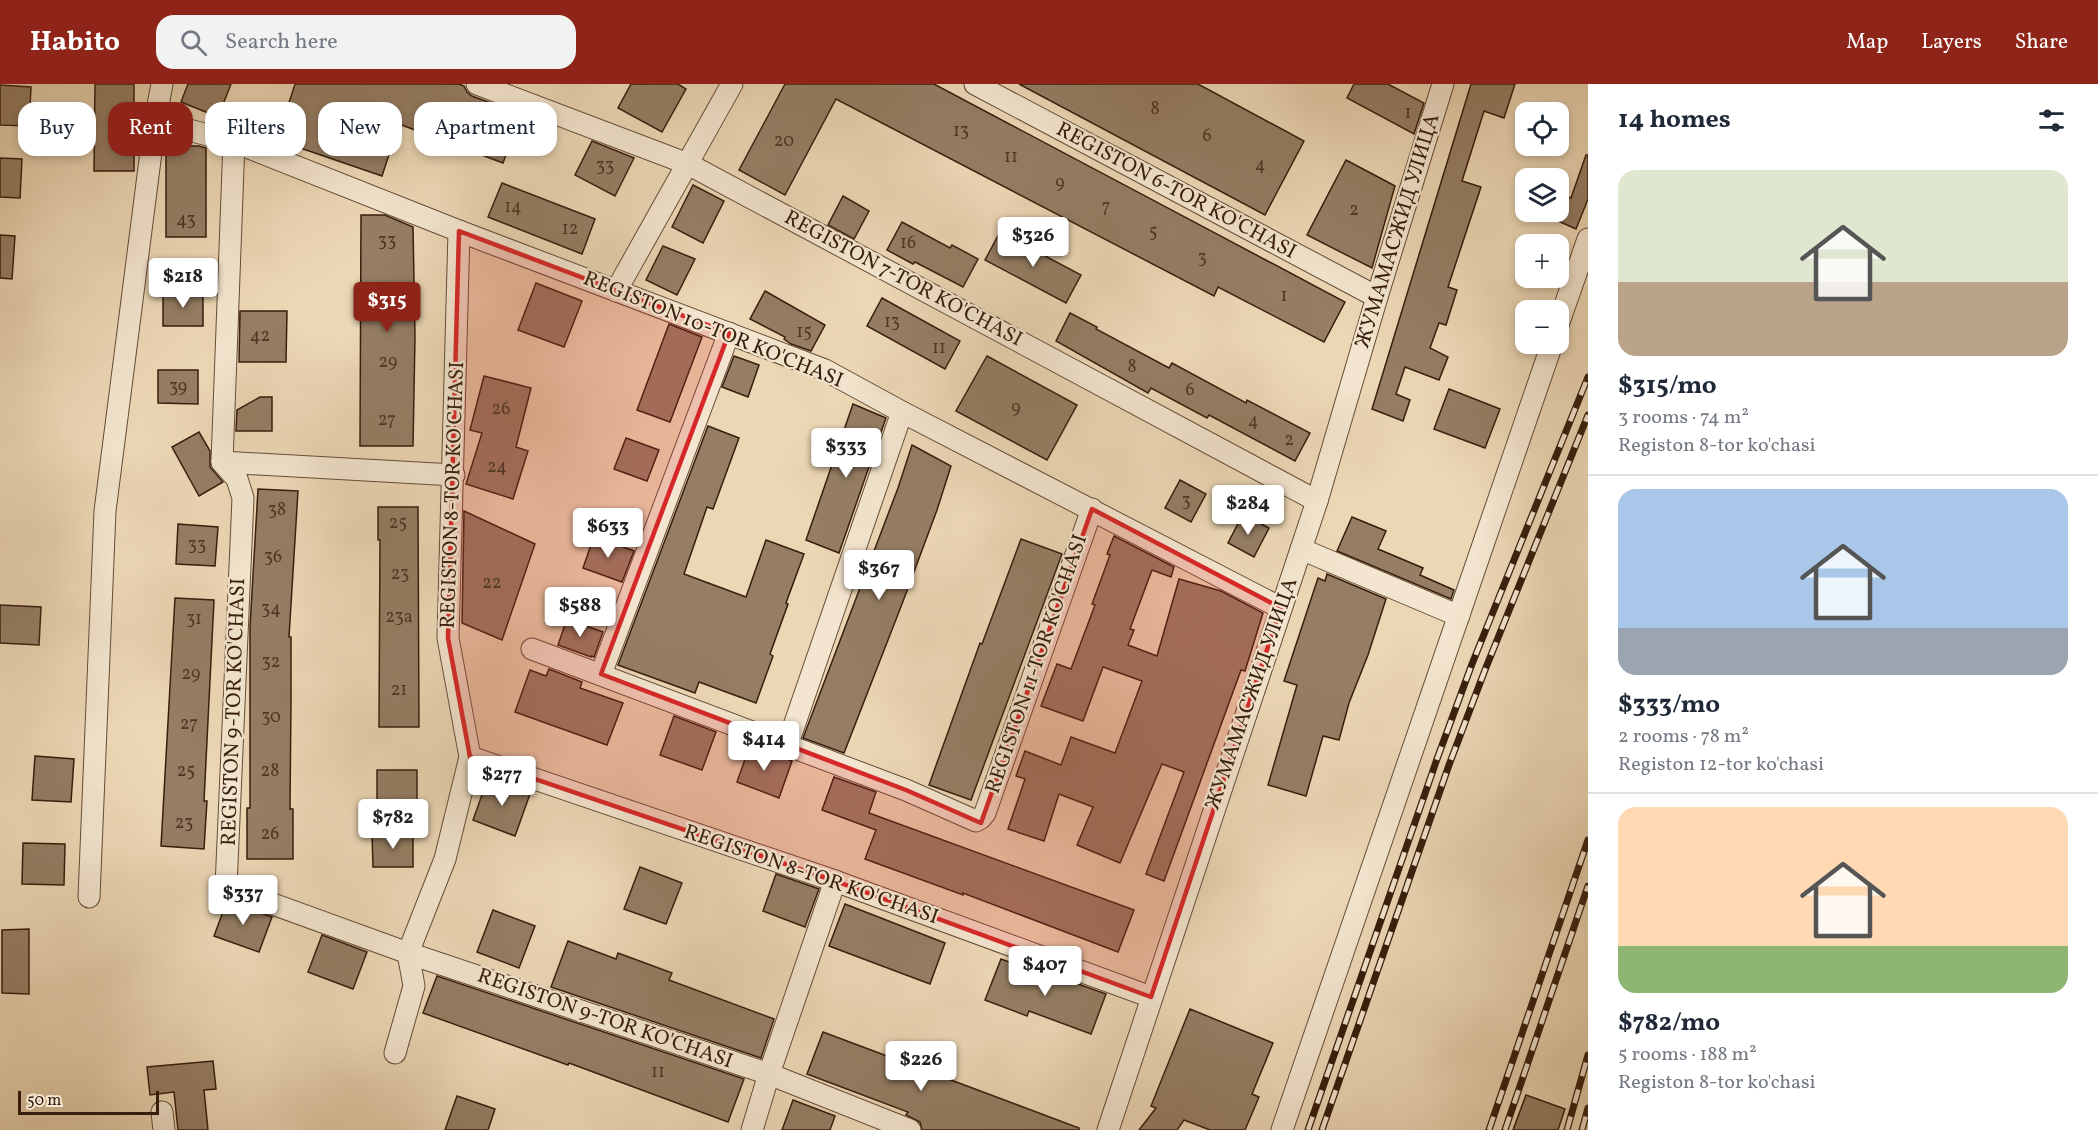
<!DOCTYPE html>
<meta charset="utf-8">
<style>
body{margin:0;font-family:Vollkorn,serif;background:#f2f2f3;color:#1f2937;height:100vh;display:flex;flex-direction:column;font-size:22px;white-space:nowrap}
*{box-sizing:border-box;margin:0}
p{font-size:20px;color:#747a83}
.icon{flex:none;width:33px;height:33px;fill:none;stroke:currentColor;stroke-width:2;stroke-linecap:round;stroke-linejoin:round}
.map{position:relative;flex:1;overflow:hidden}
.sheet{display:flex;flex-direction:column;background:#fff;width:510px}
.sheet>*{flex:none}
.guide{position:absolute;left:18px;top:18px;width:570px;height:54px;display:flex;gap:12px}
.controls{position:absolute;left:1515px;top:18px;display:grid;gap:12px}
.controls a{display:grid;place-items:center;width:54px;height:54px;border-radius:12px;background:#fff;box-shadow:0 3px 9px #0003;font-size:30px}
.scale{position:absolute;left:18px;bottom:15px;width:141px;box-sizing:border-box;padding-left:6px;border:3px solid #371e0d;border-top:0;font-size:16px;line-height:21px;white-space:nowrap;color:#371e0d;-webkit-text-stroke:4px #f3e5cf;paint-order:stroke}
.price{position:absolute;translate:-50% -51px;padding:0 14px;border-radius:6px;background:#fff;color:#222;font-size:20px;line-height:39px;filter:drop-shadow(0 2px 3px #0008)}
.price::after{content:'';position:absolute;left:50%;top:36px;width:18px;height:14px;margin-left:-9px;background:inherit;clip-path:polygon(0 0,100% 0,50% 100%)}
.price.active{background:#8f2418;color:#fff}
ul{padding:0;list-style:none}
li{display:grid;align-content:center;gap:12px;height:318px;padding:0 30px}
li+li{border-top:2px solid #e0e1e3}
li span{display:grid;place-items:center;height:186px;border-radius:18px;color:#555}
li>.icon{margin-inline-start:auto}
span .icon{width:108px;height:108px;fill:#fffc;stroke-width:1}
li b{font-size:26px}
h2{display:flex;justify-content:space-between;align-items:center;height:72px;padding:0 30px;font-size:26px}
.tag{padding:0 21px;border-radius:18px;background:#fff;box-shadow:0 3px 9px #0003;font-size:21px;line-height:54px}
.tag.active{background:#8f2418;color:#fff}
header{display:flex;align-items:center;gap:36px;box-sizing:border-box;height:84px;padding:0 30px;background:#8f2418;color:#fff}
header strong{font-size:28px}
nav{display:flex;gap:33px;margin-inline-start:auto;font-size:21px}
.search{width:420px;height:54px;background:#f2f2f3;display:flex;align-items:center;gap:15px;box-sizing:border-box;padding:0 21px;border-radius:18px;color:#747a83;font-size:22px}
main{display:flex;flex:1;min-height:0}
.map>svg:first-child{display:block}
.building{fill:#957e64;stroke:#371e0d;stroke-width:1.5}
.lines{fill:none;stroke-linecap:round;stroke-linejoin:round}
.minor-casing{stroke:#644c37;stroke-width:23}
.minor{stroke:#f3e5cf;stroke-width:21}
.rail-casing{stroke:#371e0d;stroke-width:7}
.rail{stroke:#f3e5cf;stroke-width:4.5;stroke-dasharray:14;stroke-linecap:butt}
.marked{fill:#d62828;fill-opacity:0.2;stroke:#d62828;stroke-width:4.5;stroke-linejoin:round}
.labels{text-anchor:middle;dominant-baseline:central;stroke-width:4.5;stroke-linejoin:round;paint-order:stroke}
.number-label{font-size:18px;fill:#4e3623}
.street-label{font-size:21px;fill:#371e0d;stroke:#f3e5cf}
</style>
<header>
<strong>Habito</strong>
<div class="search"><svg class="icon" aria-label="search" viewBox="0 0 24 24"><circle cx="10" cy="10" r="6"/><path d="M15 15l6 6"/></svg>Search here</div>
<nav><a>Map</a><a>Layers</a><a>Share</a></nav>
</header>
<main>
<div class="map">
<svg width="1588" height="1046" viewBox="0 0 1588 1046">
<rect width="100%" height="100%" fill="#ecd7b5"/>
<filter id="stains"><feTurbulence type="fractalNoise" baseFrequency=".00333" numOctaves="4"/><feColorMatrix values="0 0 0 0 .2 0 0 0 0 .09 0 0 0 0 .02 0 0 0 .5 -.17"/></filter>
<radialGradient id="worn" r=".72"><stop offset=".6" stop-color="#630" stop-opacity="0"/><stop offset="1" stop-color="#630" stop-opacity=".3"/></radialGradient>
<g class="building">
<path d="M95,0H134V87H94Z"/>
<path d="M188,0H231L218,33L181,18Z"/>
<path d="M295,0H459L464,2L467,8L472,12L521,30L503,79L399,40L382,92L277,56Z"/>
<path d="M631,0H678L686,5L662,48L618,24Z"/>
<path d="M785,0H934L1345,218L1324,258L1218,203L1214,212L836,15L785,111L739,86Z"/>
<path d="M1019,0H1198L1304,57L1265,131Z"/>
<path d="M1354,0H1388L1424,19L1414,50L1347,14Z"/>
<path d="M1471,0H1515L1504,34L1484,27L1462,97L1481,103L1448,203L1457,206L1446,241L1439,239L1430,264L1448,273L1439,296L1405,283L1396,310L1410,316L1403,337L1372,325Z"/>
<path d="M0,1L31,3L29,42L0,41Z"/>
<path d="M592,57L634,74L615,112L575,91Z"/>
<path d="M166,62H199L206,64V153H166Z"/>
<path d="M1586,71H1588V115L1576,145L1558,137V109L1571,114Z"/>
<path d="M0,74L22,75L20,114L0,113Z"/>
<path d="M1346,76L1395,102L1372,184L1307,151Z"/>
<path d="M502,99L595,135L582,170L488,133Z"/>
<path d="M693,101L724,117L703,159L672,143Z"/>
<path d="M843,112L869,127L854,155L828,141Z"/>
<path d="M361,131H385L413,143L415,253L413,362H360Z"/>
<path d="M902,138L950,164L952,161L978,175L963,203L915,178L913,180L887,166Z"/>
<path d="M1000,148L1081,191L1066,219L985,176Z"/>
<path d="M0,151L15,152L12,195L0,194Z"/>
<path d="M663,162L695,175L677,211L646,196Z"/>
<path d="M536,199L582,217L564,263L518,246Z"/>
<path d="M765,207L825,241L811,267L791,260L784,255L785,253L750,235Z"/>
<rect x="163" y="208" width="40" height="34"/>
<path d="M882,214L960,257L945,285L867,242Z"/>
<path d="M240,227H287L286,278H239Z"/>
<path d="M1070,229L1097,243L1096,245L1169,284L1172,279L1246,319L1247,316L1310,349L1295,377L1209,331L1207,334L1151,304L1148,309L1056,257Z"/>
<path d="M669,240L702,253L670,338L637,326Z"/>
<path d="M734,272L759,281L748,313L722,303Z"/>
<path d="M987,272L1077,321L1047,376L956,327Z"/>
<path d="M158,286H198V320L158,319Z"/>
<path d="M484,292L531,304L516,363L528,367L513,415L466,400L482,349L470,346Z"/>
<path d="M1449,305L1500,325L1485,364L1434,345Z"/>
<path d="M260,313H272V347H236L237,326Z"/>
<path d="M853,320L886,334L839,469L806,456Z"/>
<path d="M708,342L739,354L713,425L707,423L684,490L746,513L766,456L804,470L786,519L788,520L770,570L773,572L756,619L699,598L695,609L618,581Z"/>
<path d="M199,348L210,367V383L223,398L199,412L172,363Z"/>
<path d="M626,354L659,366L647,397L614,385Z"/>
<path d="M912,361L951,382L937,426L902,520L844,669L803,654L898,404Z"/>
<path d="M1180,396L1206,410L1191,438L1165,424Z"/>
<path d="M258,405L298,407L289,553H291V616L290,725H293V775H247V724H250V543Z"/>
<path d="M378,423H418L419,643H379L380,456H378Z"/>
<path d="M464,427L535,460L502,556L462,539Z"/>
<path d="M1243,430L1269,444L1254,473L1228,459Z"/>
<path d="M1352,433L1386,447L1378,465L1423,484L1420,491L1454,506L1451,515L1337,467Z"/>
<path d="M178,440L218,443L215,482L176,480Z"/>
<path d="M594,452L634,467L622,498L583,484Z"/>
<path d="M1114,452L1174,483L1171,493L1152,486L1130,545L1134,546L1128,561L1157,572L1179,495L1221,507L1263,529L1245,587L1241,586L1164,797L1146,790L1184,688L1162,680L1120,779L1077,761L1093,723L1059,710L1044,757L1008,745L1025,695L1016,692L1025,667L1061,681L1071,653L1115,669L1142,597L1103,583L1083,637L1041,622L1057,580L1071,585L1095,521L1092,520L1110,471L1107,470Z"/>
<path d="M1021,455L1062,470L971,716L929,701L980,559L982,560Z"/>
<path d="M1327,490L1386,515L1368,571L1349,619L1339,656L1323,652L1306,712L1268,701L1297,601L1284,597L1318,494L1325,497Z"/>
<path d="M175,514L214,516L204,717H207L204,765L161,762Z"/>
<path d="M0,521L41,523L39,561L0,559Z"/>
<path d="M567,535L603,548L594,573L591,572V573L558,561Z"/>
<path d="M549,585L582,598L580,604L623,619L607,661L515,628L530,586L546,592Z"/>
<path d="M674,632L716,648L702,686L660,671Z"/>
<path d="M750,661L792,677L779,714L737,698Z"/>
<path d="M35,672L74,675L71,718L32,716Z"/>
<path d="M377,686H417V720L377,719Z"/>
<path d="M834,693L876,708L869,729L1134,826L1118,868L963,809V811L865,775L876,746L822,726Z"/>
<path d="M488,694L530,710L515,752L473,736Z"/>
<path d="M372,750H413V783H373Z"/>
<path d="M23,759L65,760L64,801L22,800Z"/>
<path d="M640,783L682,799L666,840L624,825Z"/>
<path d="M776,790L819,805L805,843L763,827Z"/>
<path d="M227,817L272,833L259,868L214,852Z"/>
<path d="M845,820L945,859L930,900L829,862Z"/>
<path d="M493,826L535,842L519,884L477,868Z"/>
<path d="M29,845V910L2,909V846Z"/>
<path d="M322,851L367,868L353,905L308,888Z"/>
<path d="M568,857L616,875L618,869L672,889L669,896L774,935L761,974L551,903Z"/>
<path d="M1001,875L1063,898L1064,895L1106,910L1091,950L1029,927L1027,932L985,916Z"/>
<path d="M437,892L744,995L728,1038L569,979L568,981L423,929Z"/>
<path d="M1190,925L1273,959L1252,1010L1259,1013L1245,1046H1210L1184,1036L1177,1046H1139L1156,1024L1151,1022Z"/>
<path d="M823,948L1079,1044V1046H922L920,1038L906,1031L908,1028L807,990Z"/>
<path d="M213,977L216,1005L204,1006L208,1046H178L174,1008L150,1011L147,983Z"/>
<path d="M1526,1011L1565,1025L1558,1046H1513Z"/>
<path d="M457,1012L495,1025L488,1046H445Z"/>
<path d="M793,1016L835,1032L830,1046H782Z"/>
</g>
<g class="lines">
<defs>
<g id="minor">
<path d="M477,0L688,80L1317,417"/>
<path d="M975,0L1377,213"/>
<path d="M155,37L234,58L459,147L825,286L902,328L1281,524"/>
<path d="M234,58L222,378L237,395L243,414L226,803L408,869L769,990L910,1046"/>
<path d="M616,207L732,0"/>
<path d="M1558,241L1588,155"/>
<path d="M222,378L454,391"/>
<path d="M1301,465L1459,532"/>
<path d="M532,565L906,706L976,737L981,734L985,729L1092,425"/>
<path d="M601,590L729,249"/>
<path d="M787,662L902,328"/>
<path d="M470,673L835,797L1151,913"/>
<path d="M89,813L105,427L155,37L162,0"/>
<path d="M408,869L445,775L470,673L448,554L459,147"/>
<path d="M395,969L414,902L408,869"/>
<path d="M162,1028L164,1046"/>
<path d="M752,1046L769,990L835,797"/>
<path d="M1108,1046L1317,417L1377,213L1443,0"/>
<path d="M1282,1046L1552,260"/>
</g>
</defs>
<use href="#minor" class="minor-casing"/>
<use href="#minor" class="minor"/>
<defs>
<g id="rail">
<path d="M1308,1046L1437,675L1472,580L1588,293"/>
<path d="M1322,1046L1449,681L1485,586L1588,331"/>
<path d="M1489,1046L1588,756"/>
<path d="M1505,1046L1588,802"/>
<path d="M1567,1046L1588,971"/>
<path d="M1582,1046L1588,1024"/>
</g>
</defs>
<use href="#rail" class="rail-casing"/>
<use href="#rail" class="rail"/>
</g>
<path class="marked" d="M459,147L729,249L601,590L906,706L981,739L1092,425L1281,524L1151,913L835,797L470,673L448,554Z"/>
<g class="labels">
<g class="number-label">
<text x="1155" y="25">8</text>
<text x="1408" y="29">1</text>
<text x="961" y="47">13</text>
<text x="1207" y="52">6</text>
<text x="784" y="57">20</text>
<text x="1011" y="73">11</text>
<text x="1260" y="81">4</text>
<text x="605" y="82">33</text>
<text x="1060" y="99">9</text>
<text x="513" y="123">14</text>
<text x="1106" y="123">7</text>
<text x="1354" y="126">2</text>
<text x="186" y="136">43</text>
<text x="570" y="145">12</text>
<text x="1153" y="148">5</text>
<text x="387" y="157">33</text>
<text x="908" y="159">16</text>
<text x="1202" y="174">3</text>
<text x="1284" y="212">1</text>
<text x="892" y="238">13</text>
<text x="804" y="248">15</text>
<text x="260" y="252">42</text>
<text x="939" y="264">11</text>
<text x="388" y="278">29</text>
<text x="1132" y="283">8</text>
<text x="178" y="303">39</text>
<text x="1190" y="306">6</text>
<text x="1016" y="324">9</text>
<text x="501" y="325">26</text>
<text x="387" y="336">27</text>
<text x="1253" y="337">4</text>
<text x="1289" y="356">2</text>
<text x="497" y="383">24</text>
<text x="1186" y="417">3</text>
<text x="277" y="426">38</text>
<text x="398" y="439">25</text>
<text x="197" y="461">33</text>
<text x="273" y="473">36</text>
<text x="400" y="490">23</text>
<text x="492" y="499">22</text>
<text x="271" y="525">34</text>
<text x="399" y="533">23a</text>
<text x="194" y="535">31</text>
<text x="271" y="578">32</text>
<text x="191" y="590">29</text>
<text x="399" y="606">21</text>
<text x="271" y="633">30</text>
<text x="189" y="640">27</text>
<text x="186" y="687">25</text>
<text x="270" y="687">28</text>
<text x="184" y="739">23</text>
<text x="270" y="750">26</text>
<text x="658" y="988">11</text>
</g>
<g class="street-label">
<text transform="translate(1176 107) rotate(28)">REGISTON 6-TOR KO'CHASI</text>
<text transform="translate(1398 147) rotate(-73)">ЖУМАМАСЖИД УЛИЦА</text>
<text transform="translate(903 195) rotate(28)">REGISTON 7-TOR KO'CHASI</text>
<text transform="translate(713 246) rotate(22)">REGISTON 10-TOR KO'CHASI</text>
<text transform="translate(453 411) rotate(-88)">REGISTON 8-TOR KO'CHASI</text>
<text transform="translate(1037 580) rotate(-71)">REGISTON 11-TOR KO'CHASI</text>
<text transform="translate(1252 610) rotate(-71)">ЖУМАМАСЖИД УЛИЦА</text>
<text transform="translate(234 628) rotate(-88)">REGISTON 9-TOR KO'CHASI</text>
<text transform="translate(811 791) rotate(19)">REGISTON 8-TOR KO'CHASI</text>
<text transform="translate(605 935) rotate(19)">REGISTON 9-TOR KO'CHASI</text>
</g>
</g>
<rect width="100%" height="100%" filter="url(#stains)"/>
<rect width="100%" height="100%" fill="url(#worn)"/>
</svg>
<div class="controls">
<a><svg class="icon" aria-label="locate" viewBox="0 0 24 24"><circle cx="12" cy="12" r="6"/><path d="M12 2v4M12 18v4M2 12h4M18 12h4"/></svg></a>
<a><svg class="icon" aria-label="layers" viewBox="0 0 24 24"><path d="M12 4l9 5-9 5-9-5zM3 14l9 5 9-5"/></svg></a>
<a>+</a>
<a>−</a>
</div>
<div class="scale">50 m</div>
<b class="price" style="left:1033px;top:184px">$326</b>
<b class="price" style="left:183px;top:225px">$218</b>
<b class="price active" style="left:387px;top:249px">$315</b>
<b class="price" style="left:846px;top:395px">$333</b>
<b class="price" style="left:1248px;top:452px">$284</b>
<b class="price" style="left:608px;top:475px">$633</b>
<b class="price" style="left:879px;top:517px">$367</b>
<b class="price" style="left:580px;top:554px">$588</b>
<b class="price" style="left:764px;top:688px">$414</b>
<b class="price" style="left:502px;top:723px">$277</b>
<b class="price" style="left:393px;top:766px">$782</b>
<b class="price" style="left:243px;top:842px">$337</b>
<b class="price" style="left:1045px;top:913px">$407</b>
<b class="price" style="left:921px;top:1008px">$226</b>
<div class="guide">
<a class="tag">Buy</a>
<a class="tag active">Rent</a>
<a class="tag">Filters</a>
<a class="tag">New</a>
<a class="tag">Apartment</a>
</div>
</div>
<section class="sheet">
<h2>14 homes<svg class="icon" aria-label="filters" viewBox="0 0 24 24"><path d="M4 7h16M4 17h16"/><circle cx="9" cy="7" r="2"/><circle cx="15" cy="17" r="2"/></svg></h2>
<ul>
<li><span style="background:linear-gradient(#dfe7d0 60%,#b9a48a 0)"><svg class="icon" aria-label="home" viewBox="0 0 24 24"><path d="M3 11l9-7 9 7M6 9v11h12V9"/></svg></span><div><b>$315/mo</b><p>3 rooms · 74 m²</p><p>Registon 8-tor ko'chasi</p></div></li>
<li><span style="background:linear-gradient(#a9c7e8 75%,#9aa5b1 0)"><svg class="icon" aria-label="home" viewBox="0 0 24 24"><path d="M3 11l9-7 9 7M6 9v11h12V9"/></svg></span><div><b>$333/mo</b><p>2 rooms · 78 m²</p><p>Registon 12-tor ko'chasi</p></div></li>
<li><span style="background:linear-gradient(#ffd9b3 75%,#8fb573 0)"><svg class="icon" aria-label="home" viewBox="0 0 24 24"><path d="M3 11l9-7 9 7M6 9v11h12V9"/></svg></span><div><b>$782/mo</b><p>5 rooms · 188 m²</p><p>Registon 8-tor ko'chasi</p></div></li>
</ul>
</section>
</main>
